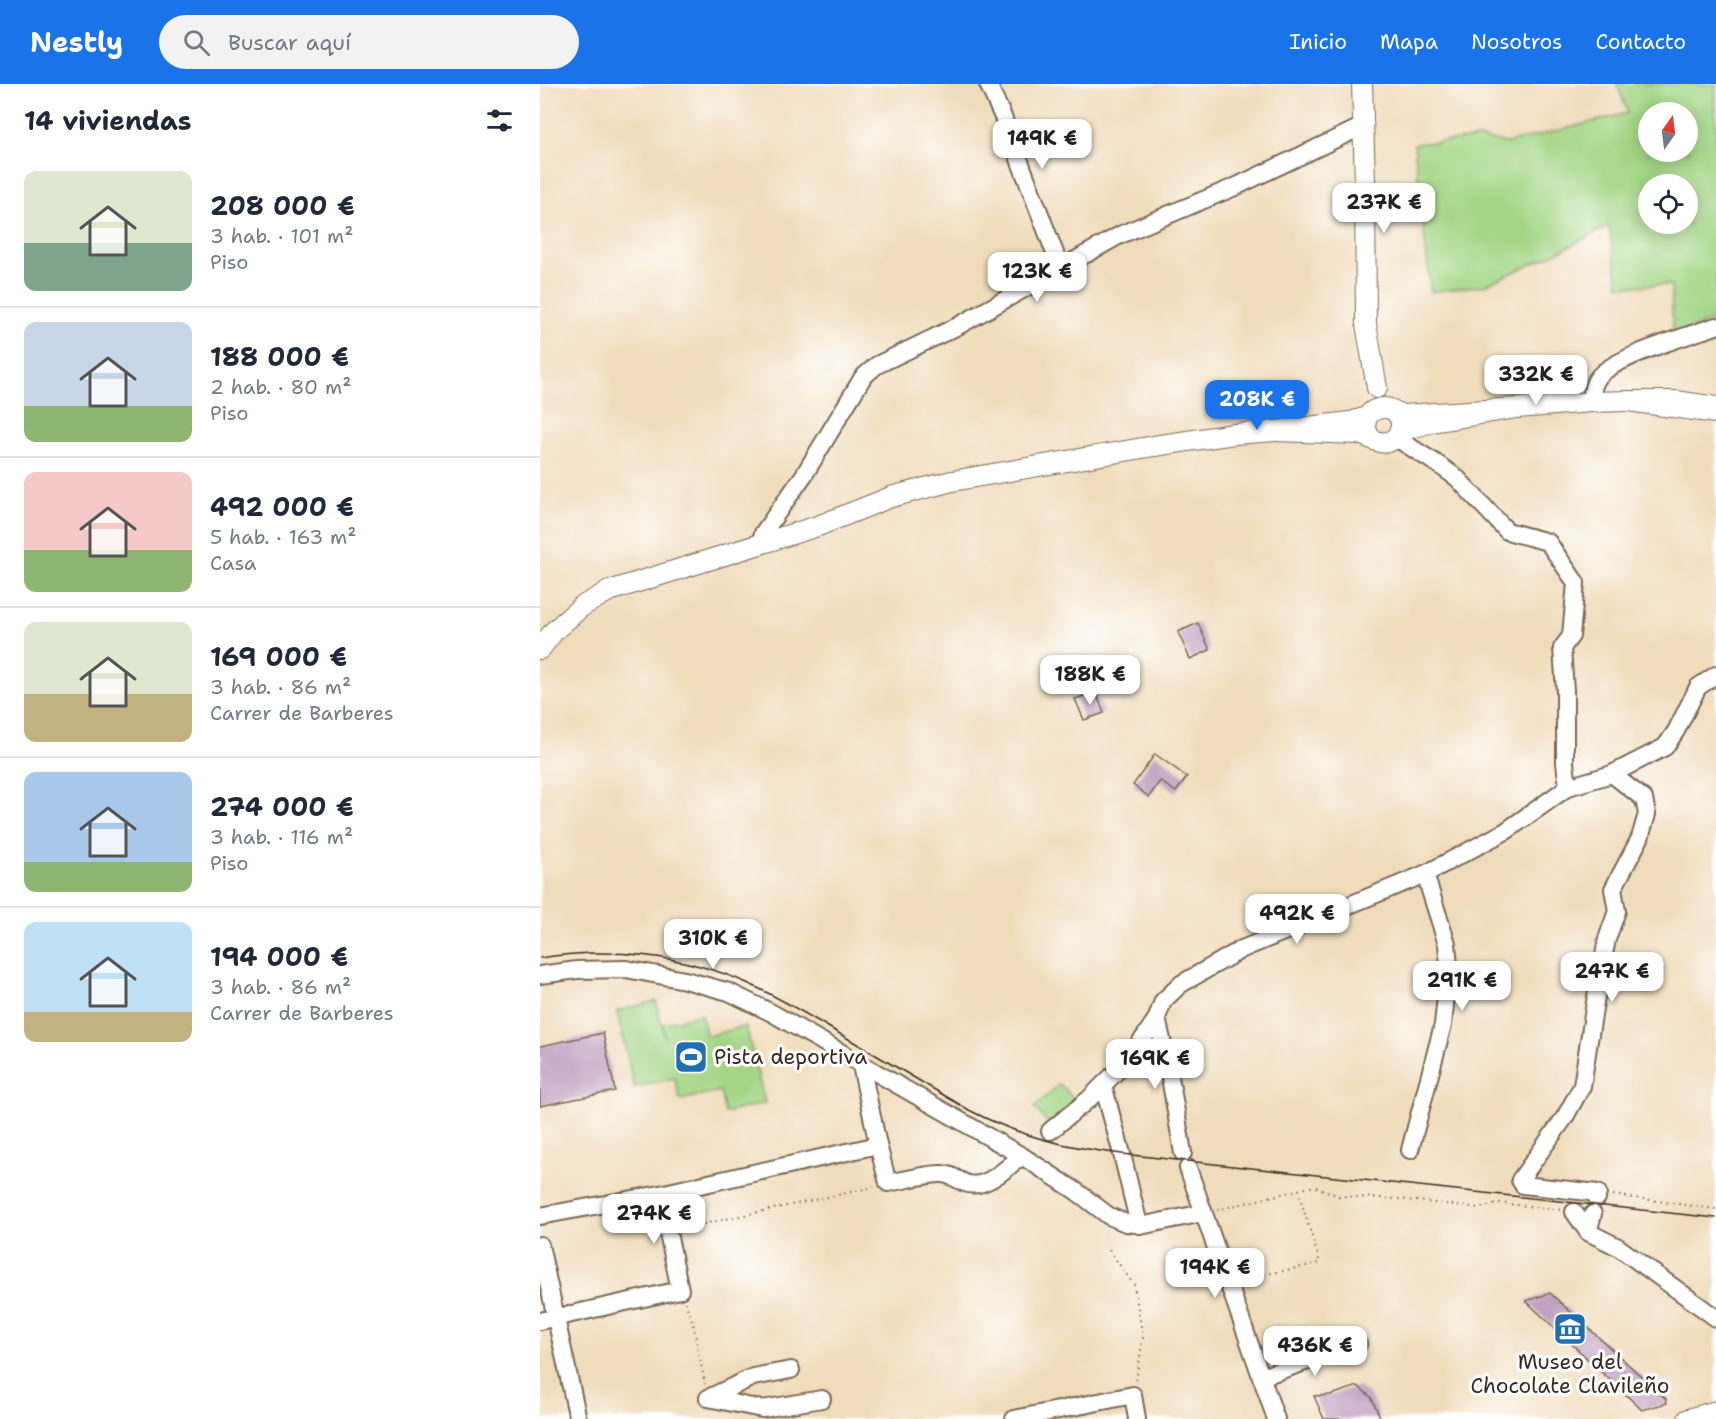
<!DOCTYPE html>
<html lang="es">
<meta charset="utf-8">
<style>
body{margin:0;font-family:"Shantell Sans",sans-serif;background:#f2f2f3;color:#1f2937;height:100vh;display:flex;flex-direction:column;font-size:22px;white-space:nowrap}
*{box-sizing:border-box;margin:0}
p{font-size:20px;color:#747a83}
.icon{flex:none;width:33px;height:33px;fill:none;stroke:currentColor;stroke-width:2;stroke-linecap:round;stroke-linejoin:round}
.map{position:relative;flex:1;overflow:hidden}
.side{display:flex;flex-direction:column;background:#fff;width:540px}
.side>*{flex:none}
.needle{width:39px;rotate:14deg}
.tools{position:absolute;left:1098px;top:18px;display:grid;gap:12px}
.tools a{display:grid;place-items:center;width:60px;height:60px;border-radius:50%;background:#fff;box-shadow:0 3px 15px #0003;font-size:30px}
.price{position:absolute;translate:-50% -51px;padding:0 14px;border-radius:12px;background:#fff;color:#222;font-size:20px;line-height:39px;filter:drop-shadow(0 2px 3px #0008)}
.price::after{content:'';position:absolute;left:50%;top:36px;width:18px;height:14px;margin-left:-9px;background:inherit;clip-path:polygon(0 0,100% 0,50% 100%)}
.price.on{background:#1a73e8;color:#fff}
ul{padding:0;list-style:none}
li{display:flex;align-items:center;gap:18px;height:150px;padding:0 24px}
li+li{border-top:2px solid #e0e1e3}
li span{display:grid;place-items:center;flex:none;width:168px;height:120px;border-radius:12px;color:#555}
li>.icon{margin-inline-start:auto}
span .icon{width:72px;height:72px;fill:#fffc;stroke-width:1}
li b{font-size:26px}
h2{display:flex;justify-content:space-between;align-items:center;height:72px;padding:0 24px;font-size:26px}
header{display:flex;align-items:center;gap:36px;box-sizing:border-box;height:84px;padding:0 30px;background:#1a73e8;color:#fff}
header strong{font-size:28px}
nav{display:flex;gap:33px;margin-inline-start:auto;font-size:21px}
.search{width:420px;height:54px;background:#f2f2f3;display:flex;align-items:center;gap:15px;box-sizing:border-box;padding:0 21px;border-radius:33px;color:#747a83;font-size:22px}
main{display:flex;flex:1;min-height:0}
.map>svg:first-child{display:block}
.green{fill:#a3d584;stroke:#6f8051;stroke-width:1.5;fill-rule:evenodd}
.building{fill:#be9bbd}
.lines{fill:none;stroke-linecap:round;stroke-linejoin:round}
.minor-casing{stroke:#7a6855;stroke-width:20}
.major-casing{stroke:#7a6855;stroke-width:22}
.path{stroke:#7a6855;stroke-width:2;stroke-dasharray:1.5 4.5;stroke-linecap:butt}
.minor{stroke:#fff;stroke-width:16}
.major{stroke:#fff;stroke-width:20}
.tram{stroke:#3b2a1e;stroke-width:1.5}
.labels{text-anchor:middle;dominant-baseline:central;stroke-width:6;stroke-linejoin:round;paint-order:stroke}
.poi-label{font-size:21px;fill:#3b2a1e;stroke:#fff;text-anchor:start}
</style>
<header>
<strong>Nestly</strong>
<div class="search"><svg class="icon" aria-label="search" viewBox="0 0 24 24"><circle cx="10" cy="10" r="6"/><path d="M15 15l6 6"/></svg>Buscar aquí</div>
<nav><a>Inicio</a><a>Mapa</a><a>Nosotros</a><a>Contacto</a></nav>
</header>
<main>
<section class="side">
<h2>14 viviendas<svg class="icon" aria-label="filters" viewBox="0 0 24 24"><path d="M4 7h16M4 17h16"/><circle cx="9" cy="7" r="2"/><circle cx="15" cy="17" r="2"/></svg></h2>
<ul>
<li><span style="background:linear-gradient(#dfe7d0 60%,#7fa58c 0)"><svg class="icon" aria-label="home" viewBox="0 0 24 24"><path d="M3 11l9-7 9 7M6 9v11h12V9"/></svg></span><div><b>208 000 €</b><p>3 hab. · 101 m²</p><p>Piso</p></div></li>
<li><span style="background:linear-gradient(#c9d6e8 70%,#8fb573 0)"><svg class="icon" aria-label="home" viewBox="0 0 24 24"><path d="M3 11l9-7 9 7M6 9v11h12V9"/></svg></span><div><b>188 000 €</b><p>2 hab. · 80 m²</p><p>Piso</p></div></li>
<li><span style="background:linear-gradient(#f6c9c9 65%,#8fb573 0)"><svg class="icon" aria-label="home" viewBox="0 0 24 24"><path d="M3 11l9-7 9 7M6 9v11h12V9"/></svg></span><div><b>492 000 €</b><p>5 hab. · 163 m²</p><p>Casa</p></div></li>
<li><span style="background:linear-gradient(#dfe7d0 60%,#c2b280 0)"><svg class="icon" aria-label="home" viewBox="0 0 24 24"><path d="M3 11l9-7 9 7M6 9v11h12V9"/></svg></span><div><b>169 000 €</b><p>3 hab. · 86 m²</p><p>Carrer de Barberes</p></div></li>
<li><span style="background:linear-gradient(#a9c7e8 75%,#8fb573 0)"><svg class="icon" aria-label="home" viewBox="0 0 24 24"><path d="M3 11l9-7 9 7M6 9v11h12V9"/></svg></span><div><b>274 000 €</b><p>3 hab. · 116 m²</p><p>Piso</p></div></li>
<li><span style="background:linear-gradient(#bfe0f5 75%,#c2b280 0)"><svg class="icon" aria-label="home" viewBox="0 0 24 24"><path d="M3 11l9-7 9 7M6 9v11h12V9"/></svg></span><div><b>194 000 €</b><p>3 hab. · 86 m²</p><p>Carrer de Barberes</p></div></li>
</ul>
</section>
<div class="map">
<svg width="1176" height="1335" viewBox="0 0 1176 1335">
<rect width="100%" height="100%" fill="#fff"/>
<filter id="ink" filterUnits="userSpaceOnUse"><feTurbulence type="fractalNoise" baseFrequency=".0167" numOctaves="2"/><feDisplacementMap in="SourceGraphic" scale="12" xChannelSelector="R" yChannelSelector="G"/><feConvolveMatrix kernelMatrix="1 2 1 2 8 2 1 2 1" color-interpolation-filters="sRGB"/></filter>
<filter id="wash" filterUnits="userSpaceOnUse"><feTurbulence type="fractalNoise" baseFrequency=".008" numOctaves="4" result="noise"/><feDisplacementMap in="SourceGraphic" scale="24" xChannelSelector="R" yChannelSelector="G"/><feGaussianBlur stdDeviation="1.35" result="paint"/><feColorMatrix in="noise" values="0 0 0 0 0 0 0 0 0 0 0 0 0 0 0 0 0 1.4 0 .05"/><feComposite in="paint" operator="in"/></filter>
<g filter="url(#wash)">
<rect width="100%" height="100%" fill="#f0dbba"/>
<g class="green">
<path d="M1077,0H1176V235L1133,252L1131,201L1079,202L1069,142L1016,169L945,201L891,208L874,60L939,54L967,59L1088,29ZM1108,28H1148V68H1108ZM1108,100H1148V140H1108Z"/>
<path d="M116,917L125,954L123,940L161,930L167,952L206,942L225,1019L185,1029L180,1007L140,1016L135,994L94,1003L77,927Z"/>
<path d="M520,1000L535,1017L509,1040L494,1023Z"/>
</g>
<g id="blocks">
<g class="building">
<path d="M658,539L670,566L650,575L638,548Z"/>
<path d="M556,608L564,629L544,636L535,615Z"/>
<path d="M615,670L647,693L636,708L620,697L609,713L593,701Z"/>
<path d="M63,949L75,1007L0,1022V962Z"/>
<path d="M1010,1209L1126,1315L1127,1319L1102,1326L986,1217Z"/>
<path d="M818,1302L831,1313L841,1335H784L774,1312L791,1311Z"/>
</g>
</g>
</g>
<g filter="url(#ink)">
<use href="#blocks" fill-opacity="0" stroke="#7a6855" stroke-width="1.5"/>
<g class="lines">
<defs>
<g id="minor">
<path d="M448,0L463,33L521,185"/>
<path d="M1052,318C1052,310 1052,302 1057,295C1070,274 1150,251 1176,242"/>
<path d="M856,354L899,381L917,394L967,447L1008,458L1036,499L1031,552L1022,564L1025,607V679L1028,703"/>
<path d="M220,460L223,449L264,391L323,293L337,281L418,242L580,151L697,102L823,42"/>
<path d="M0,891L37,886L86,885L145,896L189,908L232,929L482,1072L536,1107L569,1132L586,1139L605,1141L663,1129"/>
<path d="M617,934L629,987L643,1069"/>
<path d="M563,1001L582,1070L599,1141"/>
<path d="M510,1047L549,1015L582,982L605,952L617,934L623,917L641,900L702,865L885,790L966,747L1028,703L1072,690L1125,663L1136,647L1158,603L1176,591"/>
<path d="M338,1061L348,1099C365,1096 382,1091 399,1090C409,1089 416,1095 425,1099C445,1107 467,1083 482,1072"/>
<path d="M870,1066L903,941L909,882L907,860L885,790"/>
<path d="M648,1084L736,1335"/>
<path d="M1057,1114L1058,1109L983,1101L980,1096L1025,1033L1042,1002L1055,918L1067,855L1077,827L1073,805L1100,754L1107,730L1104,715L1072,690"/>
<path d="M1034,1128L1048,1148L1078,1163L1176,1234"/>
<path d="M0,1132L120,1110L338,1061L321,981"/>
<path d="M1048,1148L1053,1130"/>
<path d="M0,1161L38,1335"/>
<path d="M0,1237L140,1206L120,1110"/>
<path d="M251,1286L213,1293L168,1314L222,1325L282,1315"/>
<path d="M721,1293L818,1260"/>
<path d="M474,1335L593,1311L597,1335"/>
</g>
<g id="major">
<path d="M822,0L825,99L826,240L837,304"/>
<path d="M1176,323L1136,317H1088L1176,329"/>
<path d="M977,324L1052,318L1088,317"/>
<path d="M857,329L863,331L977,324L892,338L860,347"/>
<path d="M827,333L810,338L735,347L819,350C831,353 842,364 854,355C859,351 861,345 861,339C858,313 813,323 829,352"/>
<path d="M0,565L14,547L41,523L69,507L278,442L351,413L412,397L614,362L694,350L735,347"/>
<path d="M1148,1335L1176,1327"/>
</g>
</defs>
<use href="#minor" class="minor-casing"/>
<use href="#major" class="major-casing"/>
<g class="path">
<path d="M1073,1111L1176,1125"/>
<path d="M677,1126L774,1102L799,1112L859,1115L940,1124L960,1119L1022,1126"/>
<path d="M140,1145L334,1103"/>
<path d="M569,1166L594,1201L603,1254L596,1296"/>
<path d="M702,1199L714,1193L780,1179L758,1107"/>
<path d="M145,1218L153,1239L165,1300"/>
</g>
<use href="#minor" class="minor"/>
<use href="#major" class="major"/>
<path class="tram" d="M0,874C69,863 142,870 207,899C241,914 274,935 307,954C348,978 389,1002 429,1026C481,1053 525,1063 582,1070L1176,1134"/>
</g>
</g>
<defs>
<symbol id="stadium-square" viewBox="-11 -11 22 22"><rect x="-9" y="-9" width="18" height="18" rx="4" fill="#1f6fb2" stroke="#fff"/><path d="M0-5a6.5 5 0 1 0 0 10a6.5 5 0 1 0 0-10ZM-3.5-1.8h7v3.6h-7Z" fill="#fff"/></symbol>
<symbol id="museum-square" viewBox="-11 -11 22 22"><rect x="-9" y="-9" width="18" height="18" rx="4" fill="#1f6fb2" stroke="#fff"/><path d="M0-6L6-3V-2H-6V-3ZM-5-1h2V3h-2ZM-1-1h2V3h-2ZM3-1h2V3H3ZM-6 4H6V6H-6Z" fill="#fff"/></symbol>
</defs>
<g fill-rule="evenodd">
<use href="#stadium-square" x="132" y="954" width="38" height="38"/>
<use href="#museum-square" x="1011" y="1226" width="38" height="38"/>
</g>
<g class="labels">
<g class="poi-label">
<text x="174" y="973">Pista deportiva</text>
<text x="1030" y="1278" text-anchor="middle">Museo del<tspan x="1030" dy="24">Chocolate Clavileño</tspan></text>
</g>
</g>
</svg>
<div class="tools">
<a><svg class="needle" viewBox="-14 -14 28 28"><path d="M0-13l5 13h-10z" fill="#e53935"/><path d="M0 13l5-13h-10z" fill="#747a83"/></svg></a>
<a><svg class="icon" aria-label="locate" viewBox="0 0 24 24"><circle cx="12" cy="12" r="6"/><path d="M12 2v4M12 18v4M2 12h4M18 12h4"/></svg></a>
</div>
<b class="price" style="left:502px;top:86px">149K €</b>
<b class="price" style="left:844px;top:150px">237K €</b>
<b class="price" style="left:497px;top:219px">123K €</b>
<b class="price" style="left:996px;top:322px">332K €</b>
<b class="price on" style="left:717px;top:347px">208K €</b>
<b class="price" style="left:550px;top:622px">188K €</b>
<b class="price" style="left:757px;top:861px">492K €</b>
<b class="price" style="left:173px;top:886px">310K €</b>
<b class="price" style="left:1072px;top:919px">247K €</b>
<b class="price" style="left:922px;top:928px">291K €</b>
<b class="price" style="left:615px;top:1006px">169K €</b>
<b class="price" style="left:114px;top:1161px">274K €</b>
<b class="price" style="left:675px;top:1215px">194K €</b>
<b class="price" style="left:775px;top:1293px">436K €</b>
</div>
</main>
